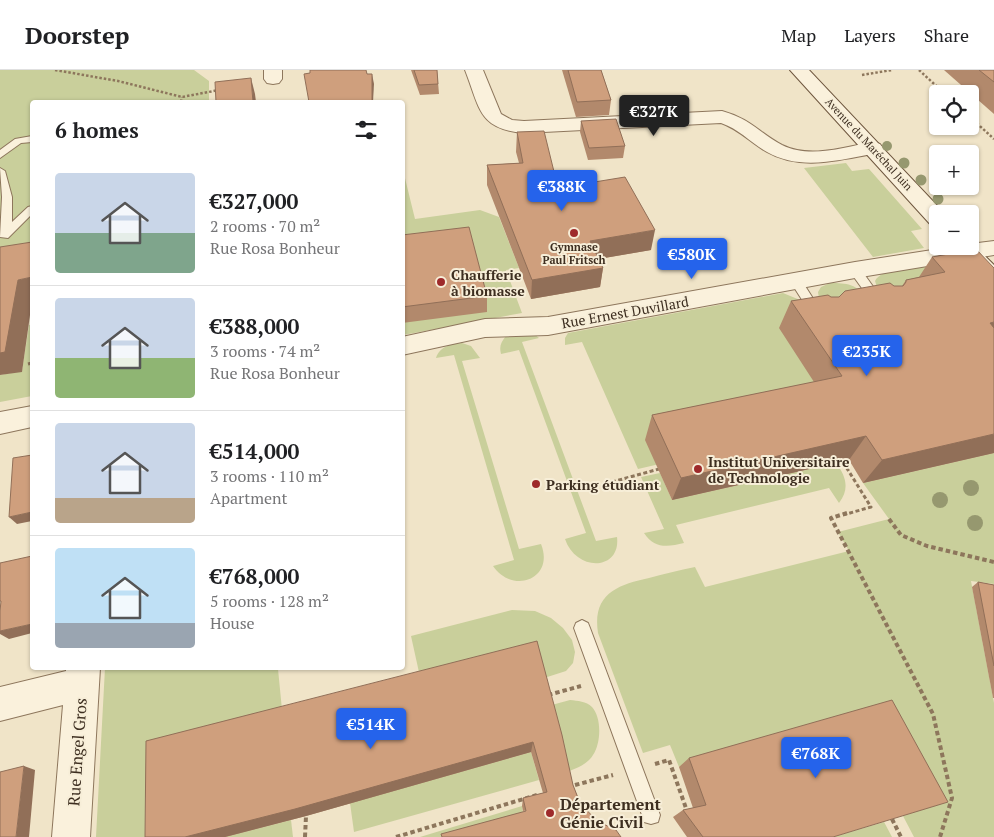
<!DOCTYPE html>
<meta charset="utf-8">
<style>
body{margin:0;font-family:"PT Serif",serif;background:#f2f2f2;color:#202124;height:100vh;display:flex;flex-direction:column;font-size:19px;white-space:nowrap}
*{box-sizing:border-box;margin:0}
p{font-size:16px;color:#757577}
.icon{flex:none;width:28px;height:28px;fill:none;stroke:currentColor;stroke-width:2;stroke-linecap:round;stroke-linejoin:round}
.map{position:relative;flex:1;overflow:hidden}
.sheet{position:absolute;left:30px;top:30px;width:375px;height:570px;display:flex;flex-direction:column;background:#fff;border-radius:5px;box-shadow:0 1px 4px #0004}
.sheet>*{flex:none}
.buttons{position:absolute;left:929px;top:15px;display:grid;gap:10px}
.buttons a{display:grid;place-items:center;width:50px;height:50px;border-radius:5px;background:#fff;box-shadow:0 1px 4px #0004;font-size:25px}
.price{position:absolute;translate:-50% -42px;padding:0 11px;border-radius:5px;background:#2563eb;color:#fff;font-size:16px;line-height:32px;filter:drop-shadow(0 1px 2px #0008)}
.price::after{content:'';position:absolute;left:50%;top:30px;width:15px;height:11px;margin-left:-8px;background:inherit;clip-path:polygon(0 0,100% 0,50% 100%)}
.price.active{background:#222;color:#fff}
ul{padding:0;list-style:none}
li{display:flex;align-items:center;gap:15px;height:125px;padding:0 25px}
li+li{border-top:1px solid #e0e0e0}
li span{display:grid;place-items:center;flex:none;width:140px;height:100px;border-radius:5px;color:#555}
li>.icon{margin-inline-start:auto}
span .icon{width:60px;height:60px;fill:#fffc;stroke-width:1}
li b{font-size:21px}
h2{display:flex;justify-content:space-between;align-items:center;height:60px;padding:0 25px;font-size:21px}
header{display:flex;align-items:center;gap:30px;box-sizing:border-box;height:70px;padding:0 25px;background:#fff;border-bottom:1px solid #e0e0e0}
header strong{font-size:24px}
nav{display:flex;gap:28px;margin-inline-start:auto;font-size:18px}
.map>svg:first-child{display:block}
.green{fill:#c9cf9b}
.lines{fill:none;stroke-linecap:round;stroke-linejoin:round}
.lane-casing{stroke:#8d765c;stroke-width:2}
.street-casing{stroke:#8d765c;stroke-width:2}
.secondary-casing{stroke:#6f573f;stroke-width:2}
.path-far2{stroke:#8d765c;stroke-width:2.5;stroke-dasharray:2.5 2;stroke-linecap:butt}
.path-far1{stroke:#8d765c;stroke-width:3;stroke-dasharray:4 2.5;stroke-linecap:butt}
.path{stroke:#8d765c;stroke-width:4;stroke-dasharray:4.5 3;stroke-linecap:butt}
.lane{fill:#faf1dc;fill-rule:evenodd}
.street{fill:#faf1dc;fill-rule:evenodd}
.secondary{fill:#faf1dc;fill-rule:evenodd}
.tree{fill:#96986f}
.wall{fill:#b2896c}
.shaded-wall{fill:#916f58}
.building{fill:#cf9f7d;stroke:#916f58}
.poi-dot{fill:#9e2a2b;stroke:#f7eed8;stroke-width:2}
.labels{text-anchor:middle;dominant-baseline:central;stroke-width:4;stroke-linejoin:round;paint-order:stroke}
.far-street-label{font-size:11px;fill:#3d2e20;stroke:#f7eed8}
.far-poi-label{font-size:11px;font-weight:bold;fill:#3d2e20;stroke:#f7eed8}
.poi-label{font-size:14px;font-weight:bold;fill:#3d2e20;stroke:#f7eed8;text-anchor:start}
.street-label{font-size:14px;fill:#3d2e20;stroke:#f7eed8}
.near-street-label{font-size:16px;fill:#3d2e20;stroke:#f7eed8}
.near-poi-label{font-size:16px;font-weight:bold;fill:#3d2e20;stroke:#f7eed8;text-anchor:start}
</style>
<header>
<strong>Doorstep</strong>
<nav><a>Map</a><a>Layers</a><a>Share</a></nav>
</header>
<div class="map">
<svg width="994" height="767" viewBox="0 0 994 767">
<rect width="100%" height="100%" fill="#f0e4c8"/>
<g class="green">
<path d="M0,0H194L209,11V32H32V195L0,205Z"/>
<path d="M846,93L852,101L869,99L922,159L911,161L924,178L873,187L804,98Z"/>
<path d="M402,96L415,149L480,140L499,147L519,198L506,200L522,243L403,265Z"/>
<path d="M930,194L927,229L877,217L875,211C881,198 916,197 930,194Z"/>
<path d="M830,213C848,213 855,214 867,228L819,229L818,222L821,217Z"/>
<path d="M783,223L800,230L840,352L638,399L582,272L565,275V268L568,263Z"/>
<path d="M29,255H32V326L0,332V305L22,301Z"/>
<path d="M534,264L539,268L522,272L596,471L617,467C621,501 576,502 565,469L586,463L519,280L501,284C499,276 501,272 506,266Z"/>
<path d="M462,273L471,276L480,288L462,291L519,479L541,474C555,509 513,525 493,496L514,490L454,285L436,288C440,276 451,274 462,273Z"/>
<path d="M994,383V514L971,511L994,633V767H914L903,746L923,739L871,642L679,697L670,675L643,683L598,563C592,524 617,515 649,508C664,504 679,500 695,497L705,517L849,481L838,462L889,449L863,413Z"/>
<path d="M836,393C846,406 850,419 839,433L829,418L676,455L684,473C668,477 654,479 644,463L664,459L641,407L660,403L672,430Z"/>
<path d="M512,540L535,541L551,548L563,558L572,570L575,582L573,593L566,601L541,609L422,616L411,566Z"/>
<path d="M105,598L278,599L283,650L166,723L145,727V767H96Z"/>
<path d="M570,630C578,631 586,631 592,637C602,648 601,673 593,685C587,695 575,699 564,703L548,636Z"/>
<path d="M531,682L539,710L354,762L350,733Z"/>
<path d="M522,736L524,748L455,767H420Z"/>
<path d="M291,750L293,767H224Z"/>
<path d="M884,752L892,767H833Z"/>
</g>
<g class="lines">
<defs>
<g id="lane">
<path d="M32,66V72L21,73L0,88V80L15,69Z"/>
<path d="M0,98L5,101L12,127V152L28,137L32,136V144L8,168L0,167L2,127Z"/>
<path d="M855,196L859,197L882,229L884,232L882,235H874L851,203L849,200Z"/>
<path d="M796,207L800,208L821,241L823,244L821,247H813L790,211Z"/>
<path d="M582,550L588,553L590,558L660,745L658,752L651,754L644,752L642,745L574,558L576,553Z"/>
</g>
<g id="street">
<path d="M264,0H282V9L279,13L273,14L267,13L264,9Z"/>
<path d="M465,0H483L501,44L512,50L524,51L722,41C751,49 758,62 782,75C810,89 844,77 873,72L880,74L883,78L880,82L873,84C838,90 800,101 767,82C751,73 739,59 721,53L524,63C478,59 480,38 465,0Z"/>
<path d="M994,171V185L855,208L548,265L485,267L402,285V267L485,249L548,247L855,192L958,176H970V174Z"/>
<path d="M32,336V357L0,364V342Z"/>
<path d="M66,598H100L90,767H52L63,635L0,651V617L66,601Z"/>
</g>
<g id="secondary">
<path d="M790,0H809L945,144H938V156L930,154Z"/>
<path d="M970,171L994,195V217L986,215L951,176H970Z"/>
</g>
</defs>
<use href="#lane" class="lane-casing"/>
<use href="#street" class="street-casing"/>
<use href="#secondary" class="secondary-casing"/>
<g class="path-far2">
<path d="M55,0L118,11L182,27L219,20"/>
<path d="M919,0L945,24"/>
<path d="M862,5L892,0"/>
<path d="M181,32L182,27"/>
<path d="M970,47L994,69"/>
</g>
<g class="path-far1">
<path d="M28,294L32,293"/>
<path d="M612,412L659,399"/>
<path d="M843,445L871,437L843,392"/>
</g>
<g class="path">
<path d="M847,443L831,448L933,644L952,728L940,767"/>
<path d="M889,449L901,465L927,476L994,492"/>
<path d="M548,625L581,616"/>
<path d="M655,694L669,690L687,741"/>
<path d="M575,715L613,705"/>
<path d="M892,749L901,767"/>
<path d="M305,767L306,746"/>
<path d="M396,767L537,725"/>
</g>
<use href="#lane" class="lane"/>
<use href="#street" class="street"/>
<use href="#secondary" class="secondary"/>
</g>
<g class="tree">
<circle cx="887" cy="76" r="5"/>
<circle cx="904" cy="93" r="5.5"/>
<circle cx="921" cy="110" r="5.5"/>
<circle cx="938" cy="129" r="5.5"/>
<circle cx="971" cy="418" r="8"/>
<circle cx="940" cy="430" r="8"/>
<circle cx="975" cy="453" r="8"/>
</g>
<g class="wall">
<path d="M411,0H437L439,24L420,25Z"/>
<path d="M562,0H601L611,30L609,45L576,47Z"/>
<path d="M944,0H994V44Z"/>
<path d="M581,51L625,76L623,88L588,90L580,62Z"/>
<path d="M517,62L558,118L651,180L598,189L603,198L600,217L531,229L487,115V95L519,93L516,82Z"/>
<path d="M402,165L487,226V242L402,253Z"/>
<path d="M976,179L994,383L863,413L849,390L672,430L645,370L652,345L814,312L779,258L791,231L831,227H839L894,216H902L906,210L919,207L932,187Z"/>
<path d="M978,512L994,515V628H993L972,517Z"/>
<path d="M537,571L573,715L580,733L523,741L522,736L523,728L543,723L531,682L306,746L225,767H145Z"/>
<path d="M689,688L833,767H687L673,747L683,740L693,738L679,697Z"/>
</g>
<g class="shaded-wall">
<path d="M372,4L374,14L373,32H372Z"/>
<path d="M251,8L255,24L256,32H253Z"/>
<path d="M655,160L651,180L587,191L590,171Z"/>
<path d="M603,198L600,217L531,229L532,210Z"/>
<path d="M32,207V231L22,302L0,305V283L18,210Z"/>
<path d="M994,252V274L990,253Z"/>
<path d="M994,364V383L863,413L882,390Z"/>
<path d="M866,366L849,390L672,430L681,408Z"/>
<path d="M32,442V451L17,454L9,447Z"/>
<path d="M32,554V563L9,569L0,564V561Z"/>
<path d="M533,672L531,682L306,746L225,767H185Z"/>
<path d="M24,696L35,700L29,767H16Z"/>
</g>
<g class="building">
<path d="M310,0H366L367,4H372V32H309L304,4L310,3Z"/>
<path d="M414,0H437L438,14L419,15Z"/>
<path d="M568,0H601L611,30L577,32Z"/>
<path d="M979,0H994V12Z"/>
<path d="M251,8L253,32H216L215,12Z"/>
<path d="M616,49L625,76L589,78L581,51Z"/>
<path d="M544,61L558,118L625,107L655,160L590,171L603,198L532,210L487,95L523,93L517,62Z"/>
<path d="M469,157L487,226L402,237V165Z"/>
<path d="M32,172V207L18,210L5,282L0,283V177Z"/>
<path d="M976,179L994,198V252L990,253L994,258V364L882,390L866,366L681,408L652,345L842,306L791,231L828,225L831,227H839L845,221L890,213L894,216H903L906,212V210L945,202L932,187Z"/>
<path d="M32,385V442L9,447L13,388Z"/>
<path d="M32,486V554L0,561V541L1,531H0V493Z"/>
<path d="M978,512L994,515V596Z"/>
<path d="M537,571L562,665L573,715L580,733L597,751L616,760L621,767H442L441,764L526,741L523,728L547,722L533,672L295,739L185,767H145L146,671Z"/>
<path d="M892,630L948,732L833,767H703L683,740L706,735L689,688Z"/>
<path d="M24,696L16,767H0V702Z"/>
</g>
<g class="poi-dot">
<circle cx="574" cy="163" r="5"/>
<circle cx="441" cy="212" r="5"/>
<circle cx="698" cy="399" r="5"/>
<circle cx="536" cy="414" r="5"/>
<circle cx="550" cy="743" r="5"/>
</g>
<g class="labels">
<g class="far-street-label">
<text transform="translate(869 74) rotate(47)">Avenue du Maréchal Juin</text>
</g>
<g class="far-poi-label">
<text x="574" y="177">Gymnase<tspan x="574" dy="13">Paul Fritsch</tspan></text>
</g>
<g class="poi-label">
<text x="451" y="204">Chaufferie<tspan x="451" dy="16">à biomasse</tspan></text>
<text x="708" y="391">Institut Universitaire<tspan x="708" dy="16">de Technologie</tspan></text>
<text x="546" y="414">Parking étudiant</text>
</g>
<g class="street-label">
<text transform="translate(625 242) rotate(-10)">Rue Ernest Duvillard</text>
</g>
<g class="near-street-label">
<text transform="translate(77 682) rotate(-86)">Rue Engel Gros</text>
</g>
<g class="near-poi-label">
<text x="560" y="734">Département<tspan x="560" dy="18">Génie Civil</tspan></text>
</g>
</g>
</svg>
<div class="buttons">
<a><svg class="icon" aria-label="locate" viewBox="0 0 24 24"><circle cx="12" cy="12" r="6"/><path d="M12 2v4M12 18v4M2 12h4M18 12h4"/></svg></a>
<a>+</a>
<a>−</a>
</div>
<b class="price active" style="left:654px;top:67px">€327K</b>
<b class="price" style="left:562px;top:142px">€388K</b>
<b class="price" style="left:692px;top:210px">€580K</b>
<b class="price" style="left:867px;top:307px">€235K</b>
<b class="price" style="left:371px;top:680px">€514K</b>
<b class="price" style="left:816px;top:709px">€768K</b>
<section class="sheet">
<h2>6 homes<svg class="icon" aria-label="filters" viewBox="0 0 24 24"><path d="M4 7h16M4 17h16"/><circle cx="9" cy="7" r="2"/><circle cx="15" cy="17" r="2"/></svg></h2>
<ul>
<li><span style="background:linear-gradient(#c9d6e8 60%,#7fa58c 0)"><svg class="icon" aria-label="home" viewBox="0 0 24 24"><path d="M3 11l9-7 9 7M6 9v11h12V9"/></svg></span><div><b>€327,000</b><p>2 rooms · 70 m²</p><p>Rue Rosa Bonheur</p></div></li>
<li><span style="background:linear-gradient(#c9d6e8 60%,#8fb573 0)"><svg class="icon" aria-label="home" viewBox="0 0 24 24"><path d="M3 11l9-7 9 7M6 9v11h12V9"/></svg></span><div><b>€388,000</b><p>3 rooms · 74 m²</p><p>Rue Rosa Bonheur</p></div></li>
<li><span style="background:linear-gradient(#c9d6e8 75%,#b9a48a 0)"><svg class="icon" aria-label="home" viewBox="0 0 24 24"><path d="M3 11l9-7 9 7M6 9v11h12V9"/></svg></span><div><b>€514,000</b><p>3 rooms · 110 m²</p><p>Apartment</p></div></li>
<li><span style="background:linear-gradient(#bfe0f5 75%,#9aa5b1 0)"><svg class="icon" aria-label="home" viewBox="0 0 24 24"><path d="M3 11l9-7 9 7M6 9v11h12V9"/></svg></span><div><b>€768,000</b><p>5 rooms · 128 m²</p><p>House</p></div></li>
</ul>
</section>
</div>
